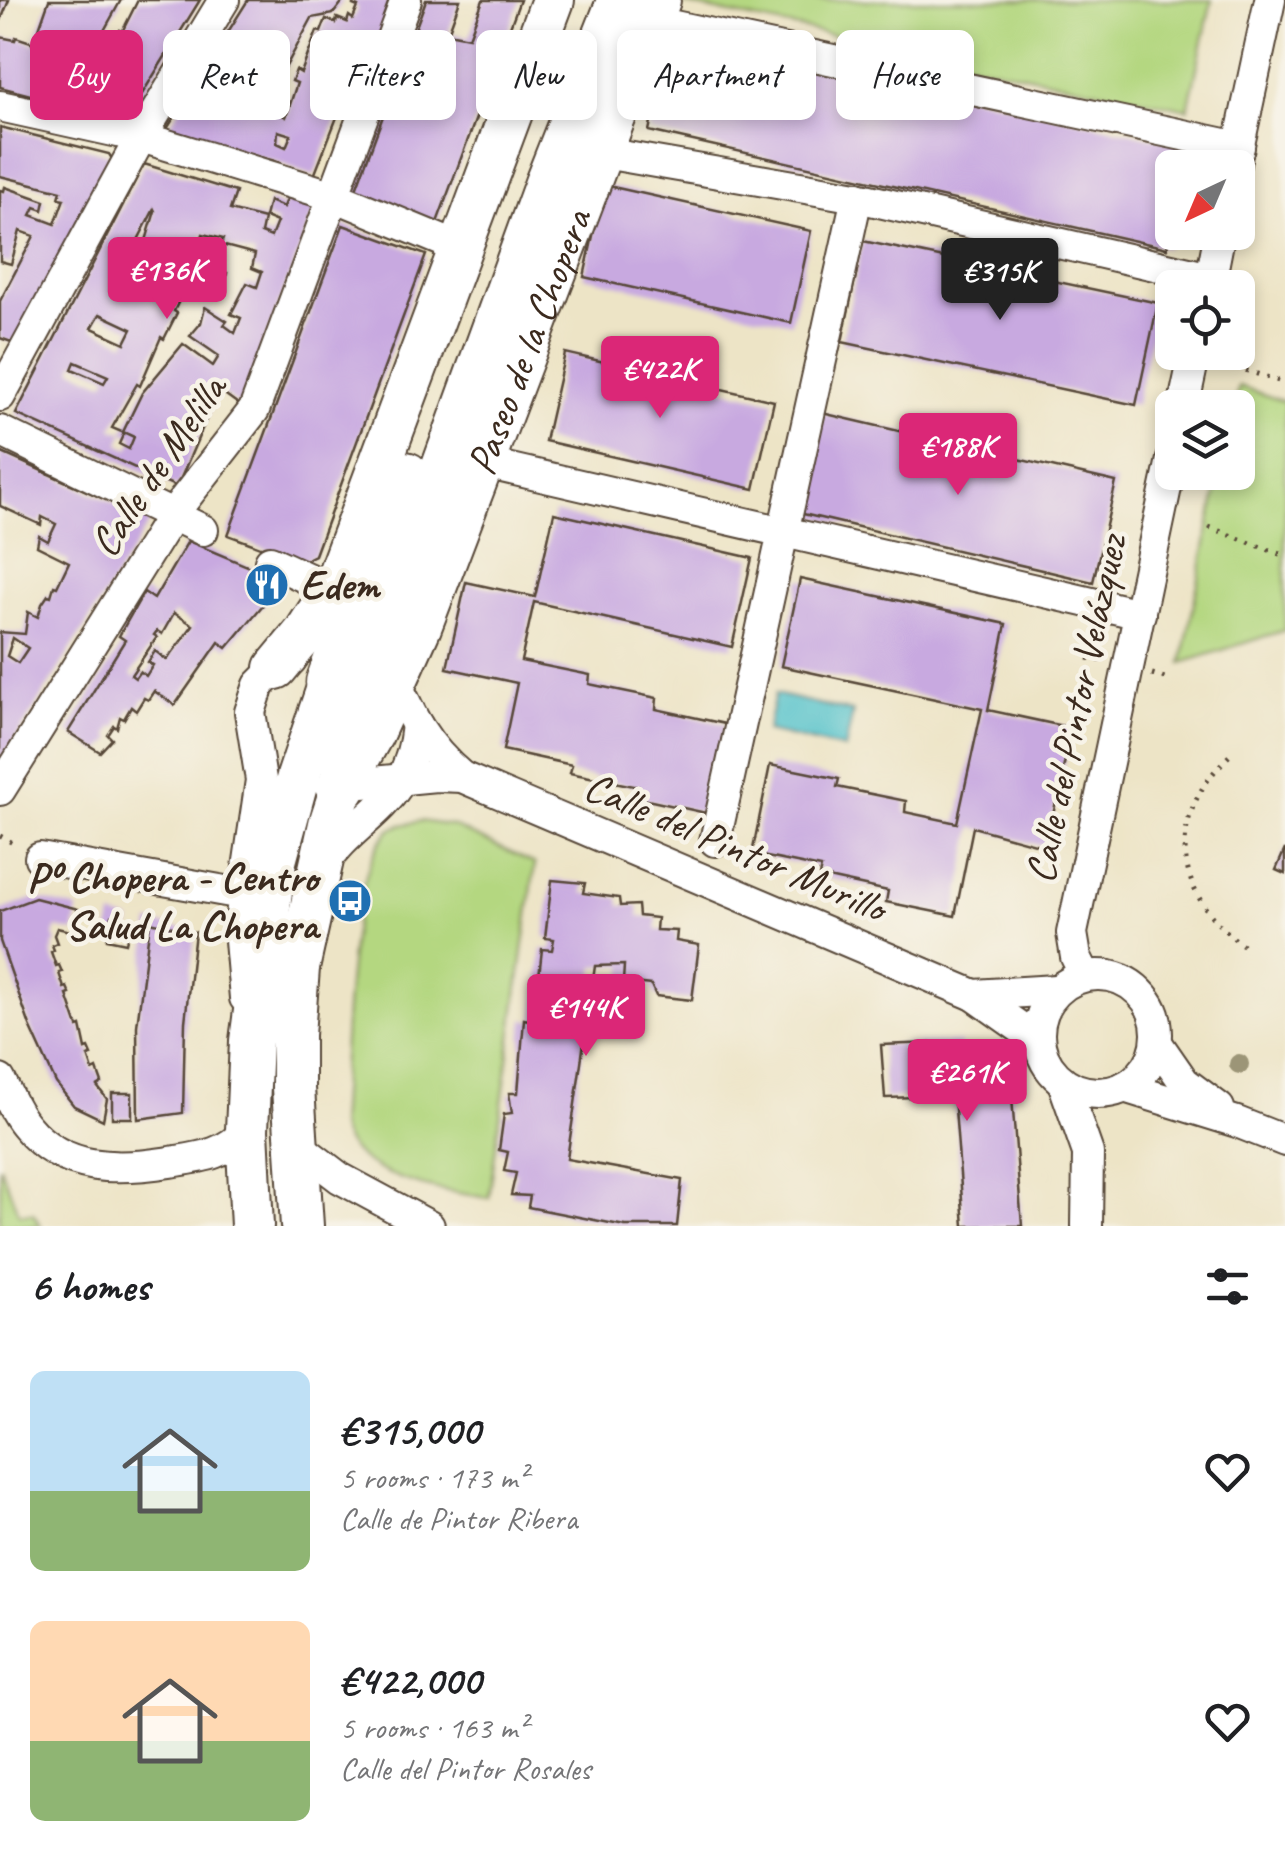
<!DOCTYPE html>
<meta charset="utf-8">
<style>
body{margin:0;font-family:Caveat,sans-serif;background:#f2f2f2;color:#202124;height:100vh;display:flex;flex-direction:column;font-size:38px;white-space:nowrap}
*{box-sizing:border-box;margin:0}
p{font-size:32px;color:#757577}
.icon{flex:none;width:55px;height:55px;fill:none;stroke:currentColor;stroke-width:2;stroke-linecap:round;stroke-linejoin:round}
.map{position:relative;height:1226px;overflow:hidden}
.details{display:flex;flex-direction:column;background:#fff;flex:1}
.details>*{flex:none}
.guide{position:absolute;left:30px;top:30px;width:1225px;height:90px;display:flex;gap:20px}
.needle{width:65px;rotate:224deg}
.fabs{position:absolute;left:1155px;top:150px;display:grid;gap:20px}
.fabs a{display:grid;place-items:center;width:100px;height:100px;border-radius:15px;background:#fff;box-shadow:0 5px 15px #0003;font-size:50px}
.price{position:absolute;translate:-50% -85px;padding:0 22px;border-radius:10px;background:#db2777;color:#fff;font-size:32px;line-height:65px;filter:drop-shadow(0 2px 5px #0008)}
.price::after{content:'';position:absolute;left:50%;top:60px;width:30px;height:22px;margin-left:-15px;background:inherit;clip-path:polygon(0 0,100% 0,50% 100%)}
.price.selected{background:#222;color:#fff}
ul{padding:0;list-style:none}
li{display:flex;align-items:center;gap:30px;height:250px;padding:0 30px}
li span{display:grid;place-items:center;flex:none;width:280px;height:200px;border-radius:15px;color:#555}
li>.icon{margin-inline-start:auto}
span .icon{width:120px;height:120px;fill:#fffc;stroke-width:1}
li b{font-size:42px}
h2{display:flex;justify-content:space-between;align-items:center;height:120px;padding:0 30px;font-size:42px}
.tag{padding:0 35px;border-radius:15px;background:#fff;box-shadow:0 5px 15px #0003;font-size:35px;line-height:90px}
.tag.selected{background:#db2777;color:#fff}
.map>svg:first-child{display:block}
.green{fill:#b4d780;stroke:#78804f;stroke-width:2.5}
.water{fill:#55c2ca;stroke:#487674;stroke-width:2.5}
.building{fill:#c8a9e0;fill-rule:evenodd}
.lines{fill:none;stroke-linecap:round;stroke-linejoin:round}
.street-casing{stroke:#564637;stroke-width:34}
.secondary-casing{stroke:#564637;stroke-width:46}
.primary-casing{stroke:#564637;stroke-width:51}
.highway-casing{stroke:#564637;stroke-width:56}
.path{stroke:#564637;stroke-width:5;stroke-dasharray:2.5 8;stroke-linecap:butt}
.street{stroke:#fff;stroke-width:30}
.secondary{stroke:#fff;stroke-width:42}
.primary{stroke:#fff;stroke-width:48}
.highway{stroke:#fff;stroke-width:52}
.tree{fill:#9c9577}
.labels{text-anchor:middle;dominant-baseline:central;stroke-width:9;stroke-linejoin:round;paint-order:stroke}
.street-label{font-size:42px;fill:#3b2a1e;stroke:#f7f3e8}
.poi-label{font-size:42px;font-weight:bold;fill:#3b2a1e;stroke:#f7f3e8;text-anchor:start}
</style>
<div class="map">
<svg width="1285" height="1226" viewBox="0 0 1285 1226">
<rect width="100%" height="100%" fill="#f7f3e8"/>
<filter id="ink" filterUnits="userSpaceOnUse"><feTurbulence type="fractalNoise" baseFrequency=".01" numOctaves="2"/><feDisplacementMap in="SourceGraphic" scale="20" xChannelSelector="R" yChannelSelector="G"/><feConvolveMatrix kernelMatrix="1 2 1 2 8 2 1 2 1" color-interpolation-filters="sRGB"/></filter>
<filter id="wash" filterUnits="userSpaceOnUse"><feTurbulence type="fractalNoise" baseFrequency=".0048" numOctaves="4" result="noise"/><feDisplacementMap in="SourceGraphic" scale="40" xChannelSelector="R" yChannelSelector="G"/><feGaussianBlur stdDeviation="2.25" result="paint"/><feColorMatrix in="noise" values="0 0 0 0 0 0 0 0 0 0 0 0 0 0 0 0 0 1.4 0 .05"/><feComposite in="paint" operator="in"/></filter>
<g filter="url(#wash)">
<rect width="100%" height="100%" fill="#ede4c6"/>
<g class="green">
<path d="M680,0H1212L1188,109L678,3Z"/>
<path d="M1239,386L1285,402V630L1182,663L1220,473L1238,472V408L1234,407Z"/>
<path d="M421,821L453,826L535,864L489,1198C442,1191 350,1178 339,1124C345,1057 344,883 386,834C394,824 408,824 421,821Z"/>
<path d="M0,1166L19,1214L33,1213L41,1226H0Z"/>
</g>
<path class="water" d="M775,694L853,712L845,749L767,731Z"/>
<g id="blocks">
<g class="building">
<path d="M0,0H9L0,23Z"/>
<path d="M49,0H121L90,56L102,59L120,30L122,32L138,0H200L126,120L0,87V37L15,40L16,37L31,42L33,46Z"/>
<path d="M248,0H344L333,14L312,18L283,72L280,114L286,117L297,83L292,81L296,70L301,73L317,31L321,32L326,19L336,23L337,18L347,22L349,16L353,19L358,7L353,5L355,0H395L376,52L364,48L314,176L275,161L165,132ZM278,131L291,135L286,147L277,143Z"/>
<path d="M426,0H460L448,33L469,37L483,0H520L435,228L353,197Z"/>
<path d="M671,29L1190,146L1185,168H1172V224L1167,248L649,131Z"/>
<path d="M0,127L109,154L114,162L20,345L0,338V301L34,236L20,231L11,264L0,261V190L4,191L5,187L45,201L43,210L35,207L31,215L55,224L64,199L59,198L61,191L0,176Z"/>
<path d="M144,164L236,192L230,210L264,219L261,233L271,237L277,222L265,217L269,201L284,207L291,188L318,199L241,406L219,390L177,487L16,414ZM154,209L155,211L145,244L138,240ZM203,234L223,239L221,245L255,254L252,268L262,272L257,287L247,283L231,314L241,318L235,333L224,325L227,321L205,307L201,323L190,336L219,356L213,366L183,344L142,393L123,432L134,437L129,449L119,444L124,433L112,428L137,384L140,386L161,337L164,339L177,313L174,311L178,303L169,297L176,280L126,267L133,255L140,259L144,248L195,262ZM120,275L152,289L148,297L116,282ZM100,314L132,329L125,343L92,328ZM75,362L108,376L104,383L72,369Z"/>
<path d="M604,185L811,231L791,323L584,277Z"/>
<path d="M343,225L426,255L315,555L301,562L228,535Z"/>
<path d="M863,241L1158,303L1136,405L842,342Z"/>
<path d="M214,270L227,273L225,283L212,280Z"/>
<path d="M565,353L774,401L754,489L545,441Z"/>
<path d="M822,413L1116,482L1093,582L799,513Z"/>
<path d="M0,452L151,520L0,764V632L25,634L28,612L38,617L42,604L48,595L51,596L54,586L57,587L69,562L37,546L39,536L48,541L56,524L42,517L41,525L0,506ZM13,638L28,648L18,663L7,656Z"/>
<path d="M554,513L752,558L732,647L534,602L521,661L590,675L589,684L657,698L656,709L725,724L706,813L638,798L639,787L570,773L572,765L503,750L517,683L447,668L466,582L535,597Z"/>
<path d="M188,541L283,581L227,648L219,642L175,705L154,691L148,700L144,698L136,711L131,707L124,719L120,717L117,728L114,726L108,735L112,739L100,752L68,732L125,640L119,636L144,592L154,599ZM174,613L193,625L167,660L155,651L148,662L153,665L146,676L140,671L135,678L131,675L157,637L154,635L157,631L162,634Z"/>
<path d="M800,579L1006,624L988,710L1072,728L1046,847L973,827L955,916L886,902L888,891L819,876L821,868L752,854L770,765L839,779L837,787L906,801L905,812L957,823L982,709L781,666Z"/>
<path d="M1285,849V874L1276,870Z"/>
<path d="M552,880L585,883L583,893L619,898L620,906L638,905L639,916L657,918L656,930L677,931L676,941L699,945L692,1000L656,996L651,985L623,982L624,965L595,966L567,1159L682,1180L677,1226H625L528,1207L530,1196L511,1195L516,1173L504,1171L508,1152L499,1150L504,1114L512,1113L509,1093H518L524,1019L534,1021L542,949L552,950L554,939L545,938Z"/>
<path d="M35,898L78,909L74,932L57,928L54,935L57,943L52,945L54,950L51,952L56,966L59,965L62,972L59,973L64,988L67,987L70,994L67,995L78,1027L81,1026L86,1049L89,1048L92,1055L88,1056L93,1071L97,1069L102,1083L97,1086L107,1099L103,1120L74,1106L56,1083L30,1026L0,941V911Z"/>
<path d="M112,916L131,920L126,943L107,939Z"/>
<path d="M150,922L195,932L185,1022L183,1113L138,1119L137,1026Z"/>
<path d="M959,1042L964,1068L1010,1072L1022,1226H964L954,1096L885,1098L881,1045Z"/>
<rect x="112" y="1093" width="20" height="25"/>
</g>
</g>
</g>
<g filter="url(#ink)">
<use href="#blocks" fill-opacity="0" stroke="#564637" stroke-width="2.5"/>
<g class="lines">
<defs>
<g id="street">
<path d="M651,21L1239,147"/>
<path d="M0,106L141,137L334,196L460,248"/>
<path d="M598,152L857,197L1211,278"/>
<path d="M1234,168L1270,0"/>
<path d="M1209,288L1220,232"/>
<path d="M0,396L141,137L224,0"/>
<path d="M1183,408L1195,352"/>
<path d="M0,431L203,530"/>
<path d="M480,462L1140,614"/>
<path d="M270,561L333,590"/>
<path d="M385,673C402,688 407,710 419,728C431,747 445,763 462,777L974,995L1039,1041"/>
<path d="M331,786L436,776L462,777"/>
<path d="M0,790L172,515L254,410L406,0"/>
<path d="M715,841L857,197"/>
<path d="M40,858L242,894"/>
<path d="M321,867C361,811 409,807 417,725"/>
<path d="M1085,975L1076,957L1072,933L1172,459"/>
<circle cx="1098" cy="1034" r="59"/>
<path d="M974,995L1056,990"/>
<path d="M245,998L239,929L261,780L250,712L259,685L276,668L291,660"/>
<path d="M1157,1043L1184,1082L1219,1108"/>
<path d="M0,1080C8,1095 15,1114 27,1127C64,1172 118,1170 170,1162C202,1157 225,1155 247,1130"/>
<path d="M1063,1082L1088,1153L1087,1226"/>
<path d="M1124,1087L1237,1122L1285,1141"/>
<path d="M298,1146L340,1178L429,1226"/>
</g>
<g id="secondary">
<path d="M276,668L305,633L333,590L553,0"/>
<path d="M252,1226L247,1130L251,1041L275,861L298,777L330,682"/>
<path id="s1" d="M302,1226L293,1088V1035L298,968L330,824L342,787L372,734L420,627L659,0"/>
</g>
<g id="primary">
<path d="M330,682L373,566"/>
<path d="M342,787L376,667L406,583"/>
</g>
<g id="highway">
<path d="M373,566L405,478"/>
<path d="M406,583L551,184L624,0"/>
</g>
</defs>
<use href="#street" class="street-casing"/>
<use href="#secondary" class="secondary-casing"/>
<use href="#primary" class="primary-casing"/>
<use href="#highway" class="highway-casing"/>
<g class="path">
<path d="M1236,367L1285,383"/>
<path d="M1209,527L1285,556"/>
<path d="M1088,658L1103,661"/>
<path d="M1152,674L1168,679"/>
<path d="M1229,756C1165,817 1172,894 1243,945"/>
<path d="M0,836L15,844"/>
</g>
<use href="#street" class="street"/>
<use href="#secondary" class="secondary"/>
<use href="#primary" class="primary"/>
<use href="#highway" class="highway"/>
</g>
<circle class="tree" cx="1239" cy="1064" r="10"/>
</g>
<defs>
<symbol id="restaurant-disc" viewBox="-11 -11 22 22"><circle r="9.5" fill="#1f6fb2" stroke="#f7f3e8"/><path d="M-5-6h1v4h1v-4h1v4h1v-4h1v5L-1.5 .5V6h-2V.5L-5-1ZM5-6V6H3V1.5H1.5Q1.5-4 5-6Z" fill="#fff"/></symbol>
<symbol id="bus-disc" viewBox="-11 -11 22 22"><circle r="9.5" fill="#1f6fb2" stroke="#f7f3e8"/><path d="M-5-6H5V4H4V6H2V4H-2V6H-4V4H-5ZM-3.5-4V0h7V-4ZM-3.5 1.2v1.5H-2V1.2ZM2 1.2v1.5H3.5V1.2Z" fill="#fff"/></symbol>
</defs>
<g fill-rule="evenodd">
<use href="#restaurant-disc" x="242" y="560" width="50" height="50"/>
<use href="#bus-disc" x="325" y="876" width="50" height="50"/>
</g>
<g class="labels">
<g class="street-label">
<text stroke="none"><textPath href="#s1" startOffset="928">Paseo de la Chopera</textPath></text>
<text transform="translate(158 466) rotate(-56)">Calle de Melilla</text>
<text transform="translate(1076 709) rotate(-78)">Calle del Pintor Velázquez</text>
<text transform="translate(735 847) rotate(23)">Calle del Pintor Murillo</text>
</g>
<g class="poi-label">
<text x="300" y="585">Edem</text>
<text x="318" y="877" text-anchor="end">Pº Chopera - Centro<tspan x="318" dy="48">Salud La Chopera</tspan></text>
</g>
</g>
</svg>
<div class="fabs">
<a><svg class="needle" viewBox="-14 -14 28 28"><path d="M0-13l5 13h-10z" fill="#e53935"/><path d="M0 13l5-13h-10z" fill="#757577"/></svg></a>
<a><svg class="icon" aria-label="locate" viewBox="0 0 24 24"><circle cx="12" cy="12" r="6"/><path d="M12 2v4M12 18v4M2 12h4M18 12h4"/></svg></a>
<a><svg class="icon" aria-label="layers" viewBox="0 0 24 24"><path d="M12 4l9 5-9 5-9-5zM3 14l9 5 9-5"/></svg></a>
</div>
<b class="price" style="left:167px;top:322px">€136K</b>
<b class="price selected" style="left:1000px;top:323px">€315K</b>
<b class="price" style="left:660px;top:421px">€422K</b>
<b class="price" style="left:958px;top:498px">€188K</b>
<b class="price" style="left:586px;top:1059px">€144K</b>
<b class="price" style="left:967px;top:1124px">€261K</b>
<div class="guide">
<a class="tag selected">Buy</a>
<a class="tag">Rent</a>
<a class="tag">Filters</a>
<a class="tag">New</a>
<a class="tag">Apartment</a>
<a class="tag">House</a>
</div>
</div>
<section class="details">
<h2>6 homes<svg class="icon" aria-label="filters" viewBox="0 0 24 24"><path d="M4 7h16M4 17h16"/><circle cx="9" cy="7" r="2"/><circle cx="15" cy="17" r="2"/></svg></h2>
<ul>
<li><span style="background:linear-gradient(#bfe0f5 60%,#8fb573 0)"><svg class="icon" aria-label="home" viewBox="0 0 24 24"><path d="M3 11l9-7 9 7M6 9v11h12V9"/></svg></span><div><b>€315,000</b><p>5 rooms · 173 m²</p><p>Calle de Pintor Ribera</p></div><svg class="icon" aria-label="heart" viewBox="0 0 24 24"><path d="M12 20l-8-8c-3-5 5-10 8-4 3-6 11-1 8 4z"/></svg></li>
<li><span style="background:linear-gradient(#ffd9b3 60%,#8fb573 0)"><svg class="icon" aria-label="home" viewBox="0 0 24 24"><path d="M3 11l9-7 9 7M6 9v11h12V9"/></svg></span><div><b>€422,000</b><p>5 rooms · 163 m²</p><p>Calle del Pintor Rosales</p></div><svg class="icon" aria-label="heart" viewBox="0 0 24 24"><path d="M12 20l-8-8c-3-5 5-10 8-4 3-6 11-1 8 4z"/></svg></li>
</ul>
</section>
